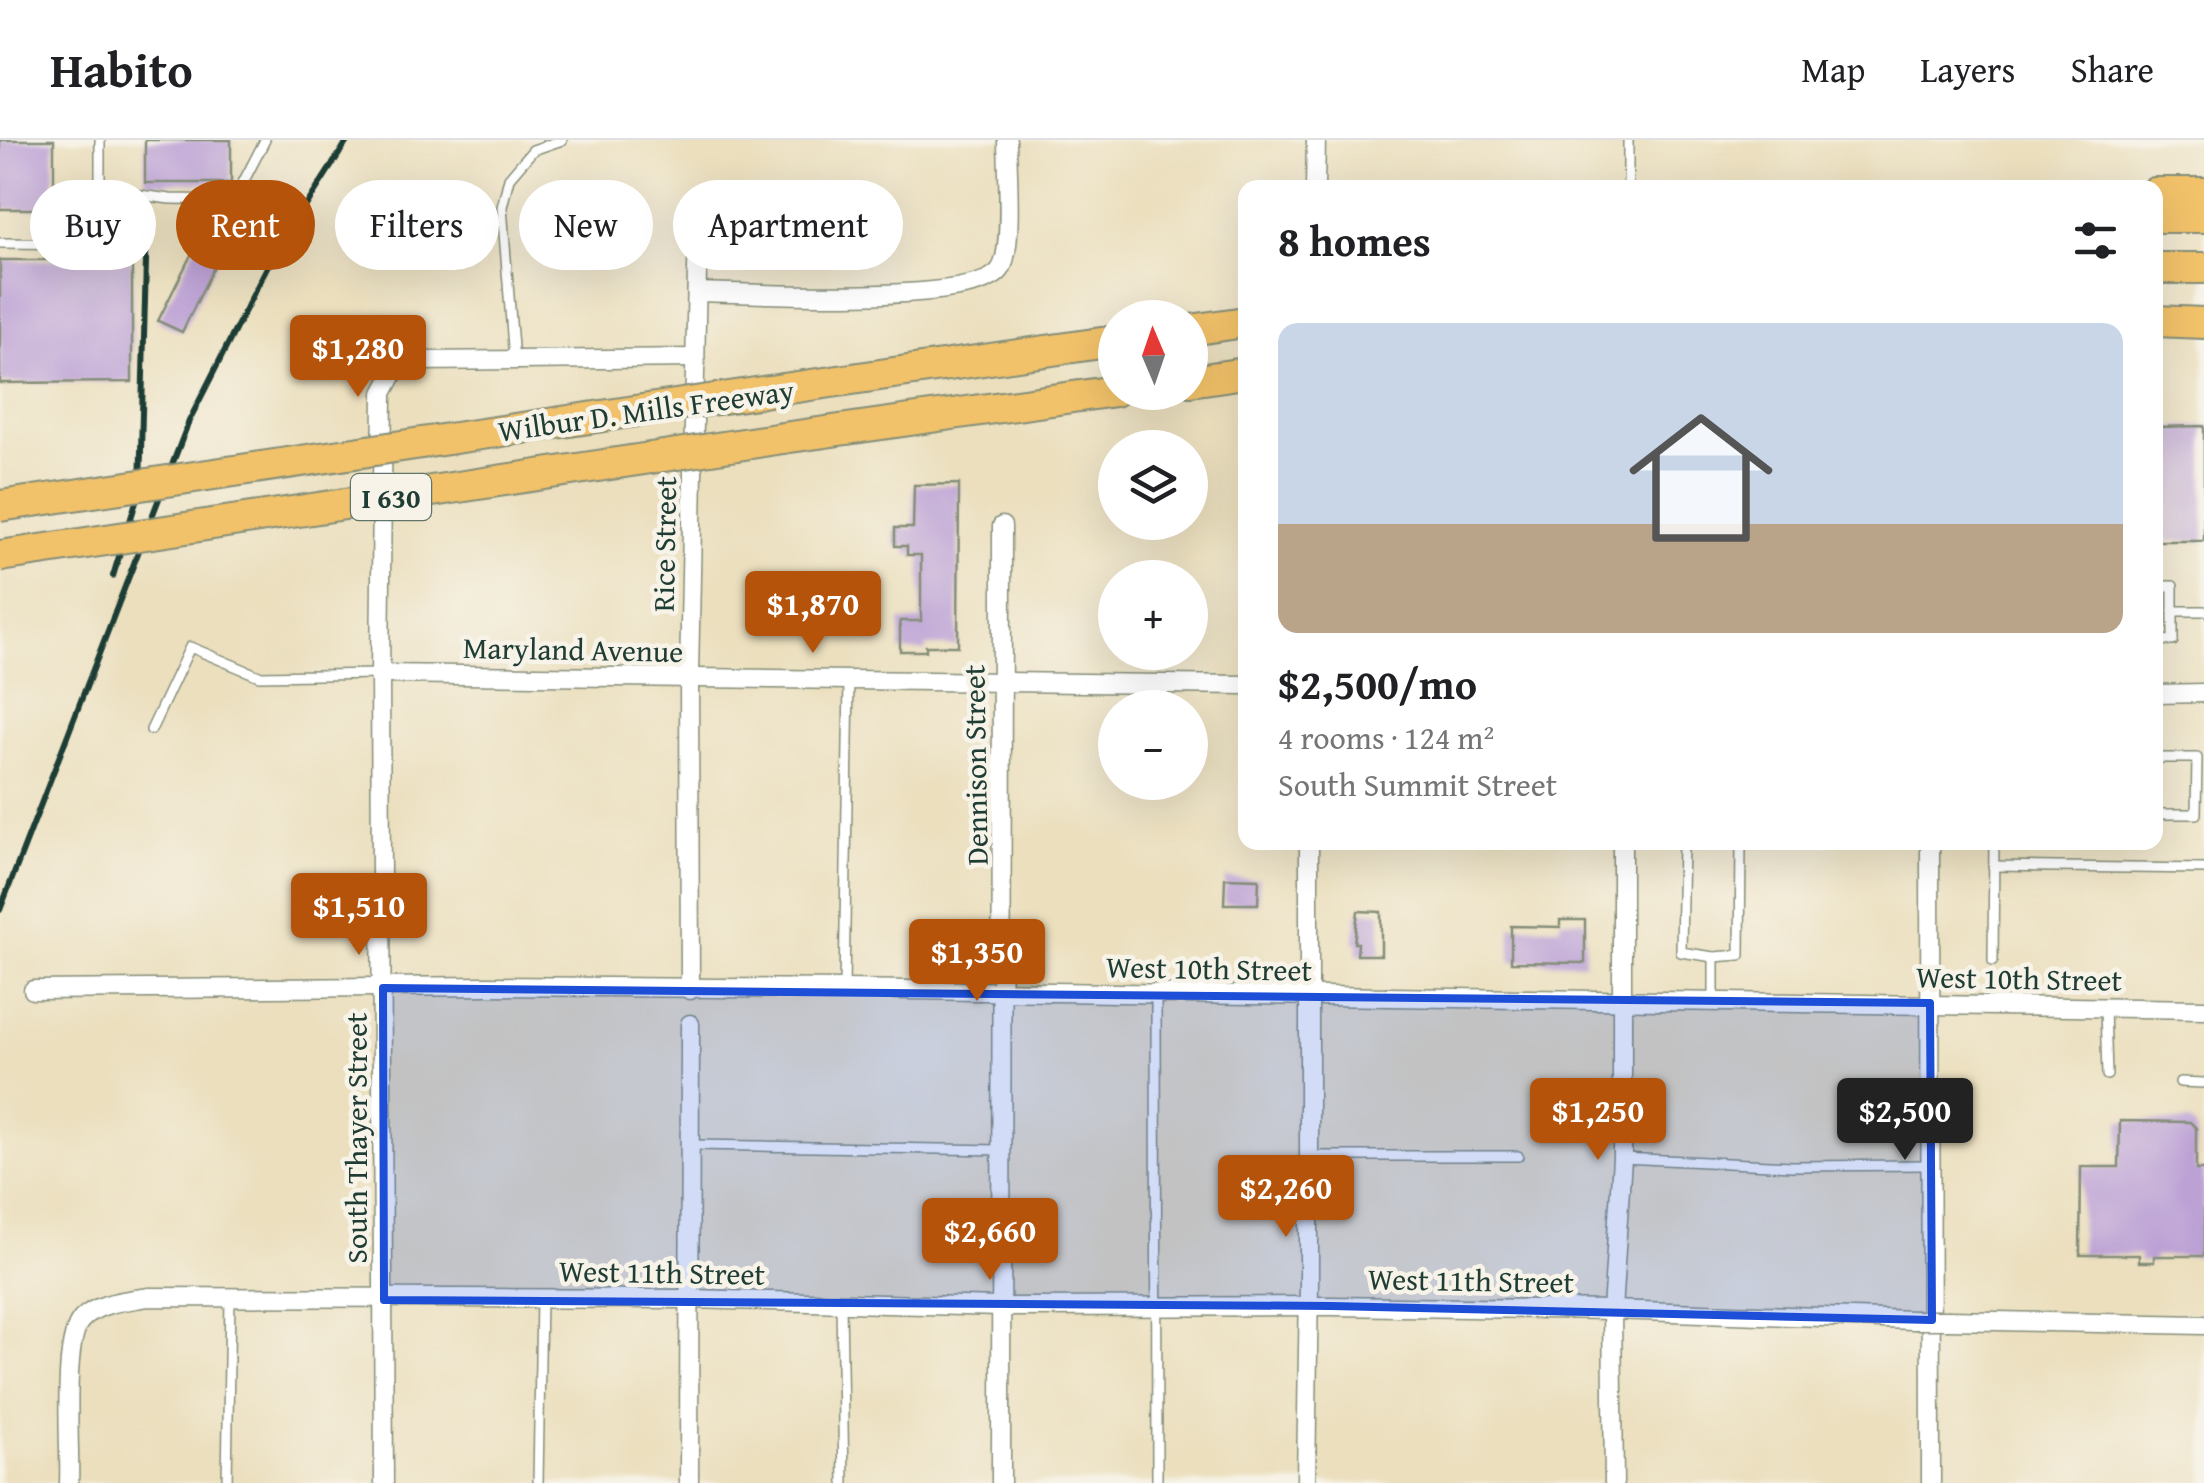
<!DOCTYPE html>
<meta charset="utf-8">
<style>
body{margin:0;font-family:"Gentium Book Plus",serif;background:#f6f6f6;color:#202124;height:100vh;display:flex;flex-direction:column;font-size:38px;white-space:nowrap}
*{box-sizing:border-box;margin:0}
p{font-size:32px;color:#757577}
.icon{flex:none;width:55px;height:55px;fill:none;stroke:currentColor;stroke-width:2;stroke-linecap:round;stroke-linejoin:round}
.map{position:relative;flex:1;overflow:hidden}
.sheet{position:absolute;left:1238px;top:40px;width:925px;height:670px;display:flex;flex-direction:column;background:#fff;border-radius:20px;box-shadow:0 10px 40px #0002}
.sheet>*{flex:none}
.top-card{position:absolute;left:30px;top:40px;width:950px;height:90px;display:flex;gap:20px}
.needle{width:65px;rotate:358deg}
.buttons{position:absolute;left:1098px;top:160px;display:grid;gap:20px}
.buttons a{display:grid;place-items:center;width:110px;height:110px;border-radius:50%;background:#fff;box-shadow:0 10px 40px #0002;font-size:50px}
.price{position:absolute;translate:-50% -85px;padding:0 22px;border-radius:10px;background:#b45309;color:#fff;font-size:32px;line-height:65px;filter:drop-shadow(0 2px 5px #0008)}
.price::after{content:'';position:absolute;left:50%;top:60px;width:30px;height:22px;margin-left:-15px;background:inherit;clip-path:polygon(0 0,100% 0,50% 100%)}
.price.on{background:#222;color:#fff}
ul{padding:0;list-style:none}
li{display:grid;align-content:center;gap:20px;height:530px;padding:0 40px}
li+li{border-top:2px solid #e0e0e0}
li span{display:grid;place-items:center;height:310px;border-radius:20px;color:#555}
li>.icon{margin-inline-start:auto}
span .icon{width:180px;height:180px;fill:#fffc;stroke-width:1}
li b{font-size:42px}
h2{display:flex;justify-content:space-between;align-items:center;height:120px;padding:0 40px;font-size:42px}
.chip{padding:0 35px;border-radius:45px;background:#fff;box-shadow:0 10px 40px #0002;font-size:35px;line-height:90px}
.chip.on{background:#b45309;color:#fff}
header{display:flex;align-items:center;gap:60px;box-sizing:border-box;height:140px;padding:0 50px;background:#fff;border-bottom:2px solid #e0e0e0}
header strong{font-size:48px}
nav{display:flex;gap:55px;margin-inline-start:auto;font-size:35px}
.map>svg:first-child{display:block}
.building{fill:#bca1d5}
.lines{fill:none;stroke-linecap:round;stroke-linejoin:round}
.lane-casing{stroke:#858e79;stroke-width:12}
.street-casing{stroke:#858e79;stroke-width:21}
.highway-casing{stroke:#858e79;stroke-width:34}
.lane{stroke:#fff;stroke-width:9}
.street{stroke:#fff;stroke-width:18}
.highway{stroke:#f2c26a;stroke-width:30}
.rail{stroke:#1f3d34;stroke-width:6}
.street-bridge-casing{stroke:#858e79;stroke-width:21;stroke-linecap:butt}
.highway-bridge-casing{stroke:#858e79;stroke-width:34;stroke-linecap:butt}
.street-bridge{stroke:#fff;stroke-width:18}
.highway-bridge{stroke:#f2c26a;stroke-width:30}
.marked{fill:#1d4ed8;fill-opacity:0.2;stroke:#1d4ed8;stroke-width:8;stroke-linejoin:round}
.labels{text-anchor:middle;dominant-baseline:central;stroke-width:9;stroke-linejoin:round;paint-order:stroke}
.shield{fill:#f7f3e8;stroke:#60746a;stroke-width:2.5}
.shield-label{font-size:28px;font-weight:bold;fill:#1f3d34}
.street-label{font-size:30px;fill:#1f3d34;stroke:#f7f3e8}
</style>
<header>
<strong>Habito</strong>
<nav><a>Map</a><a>Layers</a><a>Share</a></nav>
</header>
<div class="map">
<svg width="2204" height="1343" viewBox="0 0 2204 1343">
<rect width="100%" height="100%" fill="#f7f3e8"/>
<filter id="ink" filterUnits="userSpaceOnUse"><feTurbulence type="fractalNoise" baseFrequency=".01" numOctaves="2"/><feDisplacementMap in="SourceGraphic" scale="20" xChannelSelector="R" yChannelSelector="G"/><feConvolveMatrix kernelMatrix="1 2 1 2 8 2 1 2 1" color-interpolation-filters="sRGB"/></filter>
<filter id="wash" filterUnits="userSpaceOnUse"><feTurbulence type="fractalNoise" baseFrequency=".0048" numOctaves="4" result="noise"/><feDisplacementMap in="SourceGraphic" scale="40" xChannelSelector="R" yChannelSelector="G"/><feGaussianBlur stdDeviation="2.25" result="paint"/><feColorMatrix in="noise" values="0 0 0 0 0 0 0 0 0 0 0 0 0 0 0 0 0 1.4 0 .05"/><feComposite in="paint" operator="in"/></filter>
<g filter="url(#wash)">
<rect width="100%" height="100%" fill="#ebdfbe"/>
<g id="blocks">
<g class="building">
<rect x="0" y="0" width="54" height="69"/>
<rect x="145" y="0" width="86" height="43"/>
<path d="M202,93L225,104L182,192L158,181Z"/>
<path d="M0,120H132V242L0,243Z"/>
<path d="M2204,286V401H2155V287Z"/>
<path d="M959,344L958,506H926V511H900V481H921V415H907V406H895V388H913L914,345Z"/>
<path d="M1225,738L1259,739L1258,764H1224Z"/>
<path d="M1358,771L1381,772V815H1357L1358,803H1354Z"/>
<path d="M1560,780H1585V823L1511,822V786L1560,787Z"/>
<path d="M2120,981L2190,982L2196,988V1030H2204V1116H2154V1122H2139V1115H2080L2081,1027H2119Z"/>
</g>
</g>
</g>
<g filter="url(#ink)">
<use href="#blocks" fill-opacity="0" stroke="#858e79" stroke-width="2.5"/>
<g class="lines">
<defs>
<g id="lane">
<path d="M1628,48V0"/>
<path d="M100,50L170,59L234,60L265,0"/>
<path d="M0,103L100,104V0"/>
<path d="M514,220L502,67L509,38L533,10L562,0"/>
<path d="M2155,446H2173V471H2204"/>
<path d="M2155,500L2173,501V471"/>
<path d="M151,590L190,507L259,536L380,534"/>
<path d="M2155,618H2197L2196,674H2155"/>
<path d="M1683,702L1681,812L1714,817L1740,815L1741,702"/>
<path d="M1993,726L2204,729"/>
<path d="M1993,821L1994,702"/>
<path d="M844,849L849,540"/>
<path d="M1156,854L1157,1343"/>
<path d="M1714,861V817"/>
<path d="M2105,868L2107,935"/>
<path d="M2180,942L2204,943"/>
<path d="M690,1005L1002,1010"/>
<path d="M1309,1016H1518"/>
<path d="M1622,1018L1792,1026L1929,1025"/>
<path d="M841,1163L844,1343"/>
<path d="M227,1343L230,1158"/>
<path d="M538,1343L541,1158"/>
</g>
<g id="street">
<path d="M1315,48L1316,0"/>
<path d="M697,152C747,153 974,166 1000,130C1014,111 1007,26 1007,0"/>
<path d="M380,534L1245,545"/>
<path d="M2155,554L2204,553"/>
<path d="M1930,702L1931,1343"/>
<path d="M33,850L486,846L844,849L2204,869"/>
<path d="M690,850L689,537L698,79"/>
<path d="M1949,1180L2204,1185"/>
<path d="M69,1343C71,1310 61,1200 82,1179C98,1162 126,1161 148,1157L691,1159L1001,1167L1331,1166L1612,1170L1914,1180"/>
<path d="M384,1343L380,534L383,253L396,229L419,221L695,218"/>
<path d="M689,1343L690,884"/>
<path d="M1001,1343L1002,386"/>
<path d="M1306,1343L1309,1143V702"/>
<path d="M1614,1343L1612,1170L1622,1018V702"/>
</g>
<g id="highway">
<path d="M2155,53H2204"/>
<path d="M2155,77H2204"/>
<path d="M2155,128H2204"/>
<path d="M2155,181L2204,183"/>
<path d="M1190,190L1245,182"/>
<path d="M1190,241L1245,233"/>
<path d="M783,249L1115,201"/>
<path d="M783,298L1115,251"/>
</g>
</defs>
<use href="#lane" class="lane-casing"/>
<use href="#street" class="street-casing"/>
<use href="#highway" class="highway-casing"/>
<use href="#lane" class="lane"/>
<use href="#street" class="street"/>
<use href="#highway" class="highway"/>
<g class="rail">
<path d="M113,436L140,349L147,83"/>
<path d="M0,770L189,281L267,127L348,0"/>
</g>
<defs>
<path id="street-bridge" d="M1914,1180H1949"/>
<g id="highway-bridge">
<path d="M0,366L783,249"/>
<path d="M0,416L783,298"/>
</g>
</defs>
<use href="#street-bridge" class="street-bridge-casing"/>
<use href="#highway-bridge" class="highway-bridge-casing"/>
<use href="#street-bridge" class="street-bridge"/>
<use href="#highway-bridge" class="highway-bridge"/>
</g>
</g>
<path class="marked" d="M383,848L1930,863L1932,1180L1331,1166L384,1160Z"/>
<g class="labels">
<rect class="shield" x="351" y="334" width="80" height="46" rx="8"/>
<g class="shield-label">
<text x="391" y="357">I 630</text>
</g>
<g class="street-label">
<text transform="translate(646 270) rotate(-8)">Wilbur D. Mills Freeway</text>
<text transform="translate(664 404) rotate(-89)">Rice Street</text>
<text transform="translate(573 509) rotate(1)">Maryland Avenue</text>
<text transform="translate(975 625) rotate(-91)">Dennison Street</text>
<text transform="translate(1209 828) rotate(1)">West 10th Street</text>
<text transform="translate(2019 838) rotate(1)">West 10th Street</text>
<text transform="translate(356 998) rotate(-90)">South Thayer Street</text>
<text transform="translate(662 1132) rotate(1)">West 11th Street</text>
<text transform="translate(1471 1140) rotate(1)">West 11th Street</text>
</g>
</g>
</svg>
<div class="buttons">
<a><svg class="needle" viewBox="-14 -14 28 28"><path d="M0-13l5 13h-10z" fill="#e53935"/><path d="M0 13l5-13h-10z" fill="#757577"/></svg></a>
<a><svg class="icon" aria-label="layers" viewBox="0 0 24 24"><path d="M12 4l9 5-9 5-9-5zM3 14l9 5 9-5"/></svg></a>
<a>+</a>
<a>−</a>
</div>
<b class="price" style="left:358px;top:260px">$1,280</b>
<b class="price" style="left:813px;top:516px">$1,870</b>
<b class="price" style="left:359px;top:818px">$1,510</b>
<b class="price" style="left:977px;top:864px">$1,350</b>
<b class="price" style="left:1598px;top:1023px">$1,250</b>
<b class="price on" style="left:1905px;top:1023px">$2,500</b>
<b class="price" style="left:1286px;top:1100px">$2,260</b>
<b class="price" style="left:990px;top:1143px">$2,660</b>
<div class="top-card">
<a class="chip">Buy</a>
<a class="chip on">Rent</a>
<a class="chip">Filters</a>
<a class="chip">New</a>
<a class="chip">Apartment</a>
</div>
<section class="sheet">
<h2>8 homes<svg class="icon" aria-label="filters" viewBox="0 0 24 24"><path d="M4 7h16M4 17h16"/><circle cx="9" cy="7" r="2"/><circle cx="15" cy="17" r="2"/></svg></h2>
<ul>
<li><span style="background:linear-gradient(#c9d6e8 65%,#b9a48a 0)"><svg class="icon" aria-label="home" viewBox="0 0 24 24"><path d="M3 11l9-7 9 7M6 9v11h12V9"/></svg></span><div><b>$2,500/mo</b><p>4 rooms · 124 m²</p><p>South Summit Street</p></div></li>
</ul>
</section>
</div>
